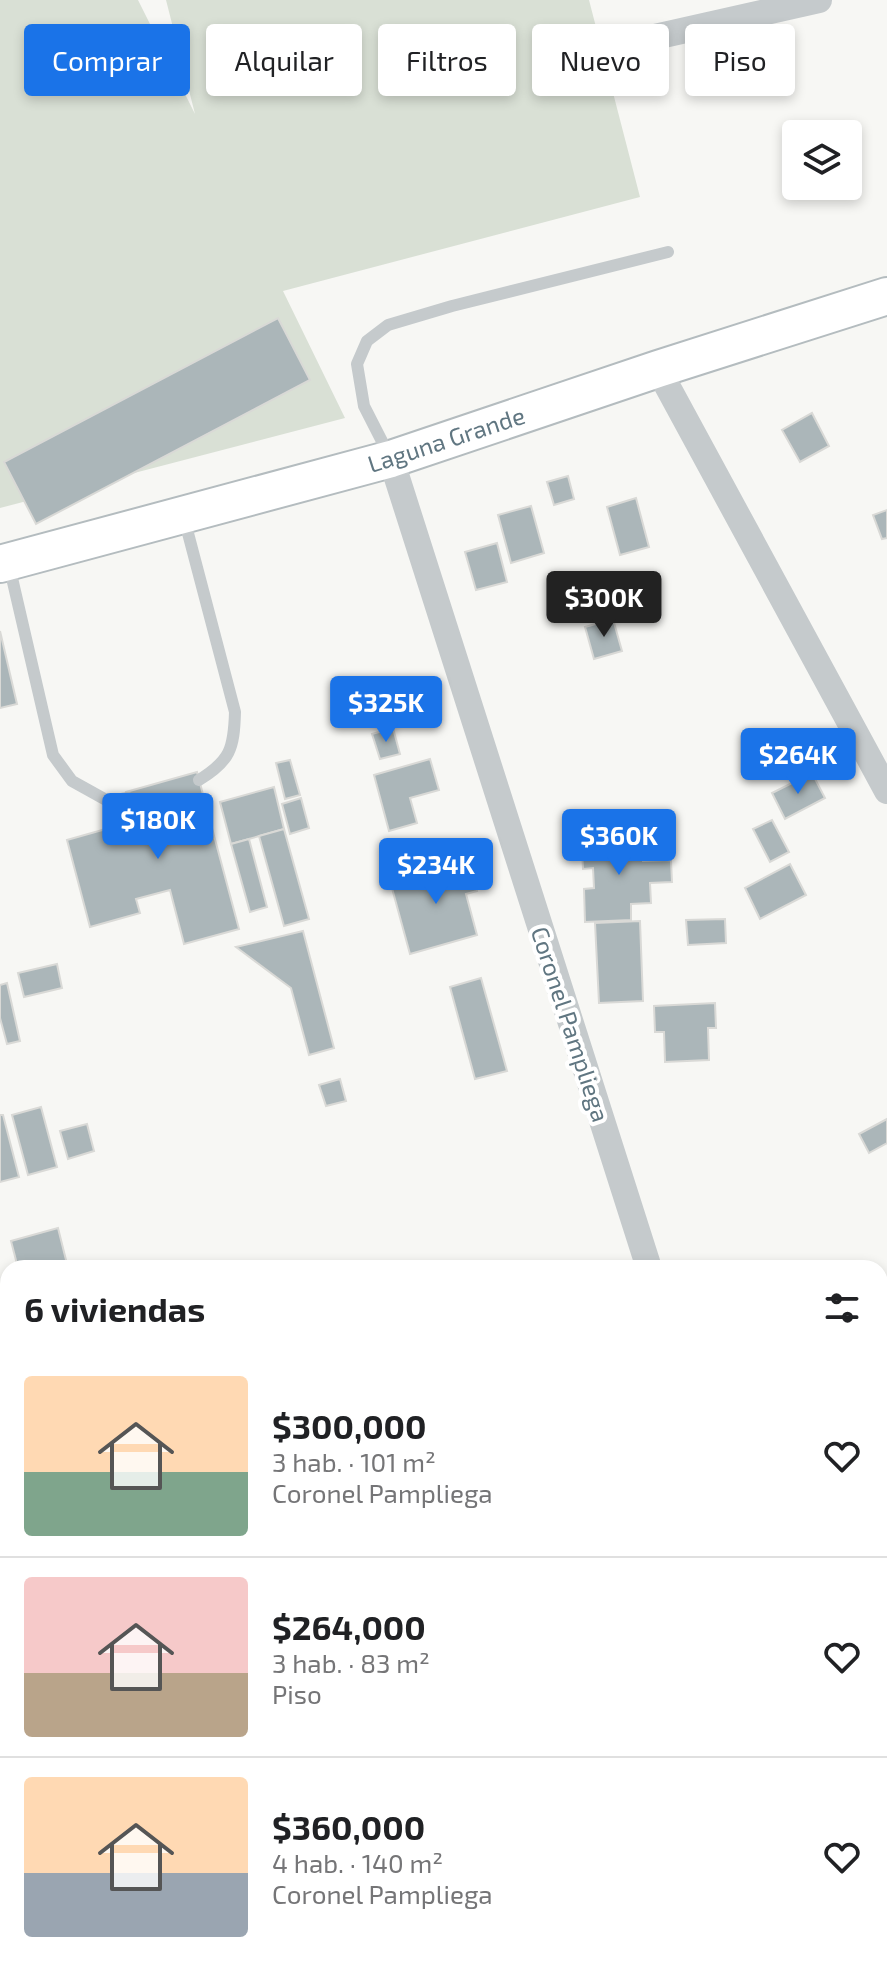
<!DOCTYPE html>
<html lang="es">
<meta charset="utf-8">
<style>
body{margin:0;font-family:"Exo 2",sans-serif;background:#f2f2f2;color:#202124;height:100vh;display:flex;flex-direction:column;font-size:30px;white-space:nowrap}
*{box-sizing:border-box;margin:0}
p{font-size:26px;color:#757577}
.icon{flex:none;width:44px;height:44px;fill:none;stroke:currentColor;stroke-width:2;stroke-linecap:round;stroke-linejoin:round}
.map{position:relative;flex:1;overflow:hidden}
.details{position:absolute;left:0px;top:1260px;width:888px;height:712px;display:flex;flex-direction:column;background:#fff;border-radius:24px 24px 0 0;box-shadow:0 4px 12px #0003}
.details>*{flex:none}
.banner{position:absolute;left:24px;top:24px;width:840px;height:72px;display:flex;gap:16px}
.tools{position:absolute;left:782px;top:120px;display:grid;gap:16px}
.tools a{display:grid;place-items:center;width:80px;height:80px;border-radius:8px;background:#fff;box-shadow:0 4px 12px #0003;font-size:40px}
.price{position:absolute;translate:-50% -68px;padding:0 18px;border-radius:8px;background:#1a73e8;color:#fff;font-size:26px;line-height:52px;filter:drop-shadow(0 2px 4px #0008)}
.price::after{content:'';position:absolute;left:50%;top:48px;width:24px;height:18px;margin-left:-12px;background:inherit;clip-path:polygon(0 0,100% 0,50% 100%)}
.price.selected{background:#222;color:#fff}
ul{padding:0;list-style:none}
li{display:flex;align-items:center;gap:24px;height:200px;padding:0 24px}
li+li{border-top:2px solid #e0e0e0}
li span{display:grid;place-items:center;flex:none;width:224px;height:160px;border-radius:8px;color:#555}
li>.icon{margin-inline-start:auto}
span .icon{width:96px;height:96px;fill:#fffc;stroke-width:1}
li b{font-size:34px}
h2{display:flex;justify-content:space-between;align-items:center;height:96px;padding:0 24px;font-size:34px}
.tag{padding:0 28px;border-radius:8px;background:#fff;box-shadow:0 4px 12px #0003;font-size:28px;line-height:72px}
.tag.selected{background:#1a73e8;color:#fff}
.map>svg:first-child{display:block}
.garden{fill:#d9e0d5}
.building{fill:#abb6b9;stroke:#d9d9d6;stroke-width:2}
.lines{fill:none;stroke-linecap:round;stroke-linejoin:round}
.secondary-casing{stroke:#b4bcbf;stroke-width:40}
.service{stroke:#c5cacc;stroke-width:12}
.minor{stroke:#c5cacc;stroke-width:26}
.secondary{stroke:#fff;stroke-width:36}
.labels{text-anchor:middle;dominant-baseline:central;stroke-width:8;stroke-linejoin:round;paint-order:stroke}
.street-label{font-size:24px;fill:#607681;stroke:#fff}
</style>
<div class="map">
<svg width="887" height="1972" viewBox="0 0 887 1972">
<rect width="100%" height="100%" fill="#f7f7f4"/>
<path class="garden" d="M0,0H138L195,114L166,0H589L640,197L283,291L345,418L0,508Z"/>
<g class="building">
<path d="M278,318L310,380L36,524L4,462Z"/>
<path d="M812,413L829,446L800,462L782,430Z"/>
<path d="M568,476L574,499L554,505L547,482Z"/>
<path d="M636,498L649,547L620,555L607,507Z"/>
<path d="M531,506L544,553L511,563L498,515Z"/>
<path d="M887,510V538L882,539L873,515Z"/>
<path d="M497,543L507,582L476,590L465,552Z"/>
<path d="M613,619L622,651L594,659L585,627Z"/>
<path d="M0,631L17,704L0,708Z"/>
<path d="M393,728L400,754L380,759L372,734Z"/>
<path d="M430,759L439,790L410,798L417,823L389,831L374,775Z"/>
<path d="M290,760L300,795L285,799L276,763Z"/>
<path d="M197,772L239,929L184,944L170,890L136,899L140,913L90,927L67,840L134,821L126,792Z"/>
<path d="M812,773L825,798L785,819L772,793Z"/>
<path d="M274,787L284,829L231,844L220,802Z"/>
<path d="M301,798L309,828L290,834L282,804Z"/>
<path d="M772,820L789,852L770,862L753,829Z"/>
<path d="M284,829L309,919L284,926L259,836Z"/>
<path d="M615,834V840L641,838L643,861L671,860L672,882L650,883L651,903L631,904V920L585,922L584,889L594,888L593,868L583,869L581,835Z"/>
<path d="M249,839L267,907L250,912L231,844Z"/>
<path d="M469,859L477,891L466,894L477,935L410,954L390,881Z"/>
<path d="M790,864L806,895L760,919L745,888Z"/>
<path d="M725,919L726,943L688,945L686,920Z"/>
<path d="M640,921L643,1001L599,1003L595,923Z"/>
<path d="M303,931L334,1048L309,1055L291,988L236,947Z"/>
<path d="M57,964L62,988L24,997L18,973Z"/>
<path d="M481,978L507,1071L475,1079L450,987Z"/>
<path d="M7,983L20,1041L7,1044L0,1018V985Z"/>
<path d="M715,1003L716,1028H708L709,1060L665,1062L664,1032H655L654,1006Z"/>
<path d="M340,1079L346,1101L326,1106L319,1085Z"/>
<path d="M41,1107L57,1167L28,1175L12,1115Z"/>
<path d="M0,1115H3L19,1177L0,1182Z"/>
<path d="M887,1119V1143L869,1153L859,1134Z"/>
<path d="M87,1124L94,1151L68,1159L60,1131Z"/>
<path d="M58,1228L68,1268H18L11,1241Z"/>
<path d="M882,1601H887V1645H884Z"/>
<path d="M885,1747H887V1788H884Z"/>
<path d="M887,1826V1863L885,1861L882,1864L887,1868V1897L881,1898L880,1828Z"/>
<path d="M8,1885V1925L2,1931L0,1893L2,1895Z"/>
<path d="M529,1964L535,1970L544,1964H567L572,1972H517Z"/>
<path d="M571,1964H615L603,1972H576Z"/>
<path d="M813,1964H855L850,1970L842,1972H826Z"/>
</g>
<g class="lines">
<defs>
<path id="secondary" d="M0,564L391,459L658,369L887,296"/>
</defs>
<use href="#secondary" class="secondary-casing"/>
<g class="service">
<path d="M390,457L364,406L357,364L367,341L388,325L452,306L668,252"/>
<path d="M184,518L235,712C234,749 230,761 199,780"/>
<path d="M9,565L53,755L72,781L108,801L128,798"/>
</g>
<g class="minor">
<path d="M646,39L819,0"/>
<path d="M658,369L887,791"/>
<path d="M391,459L649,1268"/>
<path d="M0,1334L8,1359"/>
<path d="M0,1549L8,1545"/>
<path d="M880,1710H887"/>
<path d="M0,1776L8,1781"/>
<path d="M880,1959L887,1948"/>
<path d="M248,1964L258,1972"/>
<path d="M456,1972L469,1964"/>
</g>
<use href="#secondary" class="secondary"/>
</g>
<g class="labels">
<g class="street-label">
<text transform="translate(446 439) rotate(-18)">Laguna Grande</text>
<text transform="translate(571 1024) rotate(72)">Coronel Pampliega</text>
</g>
</g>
</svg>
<div class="tools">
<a><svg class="icon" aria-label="layers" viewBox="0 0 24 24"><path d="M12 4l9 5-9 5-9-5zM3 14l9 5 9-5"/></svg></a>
</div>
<b class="price selected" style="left:604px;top:639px">$300K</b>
<b class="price" style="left:386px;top:744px">$325K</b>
<b class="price" style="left:798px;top:796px">$264K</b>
<b class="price" style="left:158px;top:861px">$180K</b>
<b class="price" style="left:619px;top:877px">$360K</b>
<b class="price" style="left:436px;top:906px">$234K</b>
<div class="banner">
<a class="tag selected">Comprar</a>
<a class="tag">Alquilar</a>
<a class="tag">Filtros</a>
<a class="tag">Nuevo</a>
<a class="tag">Piso</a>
</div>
<section class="details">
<h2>6 viviendas<svg class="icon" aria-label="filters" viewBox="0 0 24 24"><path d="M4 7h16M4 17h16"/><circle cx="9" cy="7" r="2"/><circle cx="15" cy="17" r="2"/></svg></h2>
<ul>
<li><span style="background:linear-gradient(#ffd9b3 60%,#7fa58c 0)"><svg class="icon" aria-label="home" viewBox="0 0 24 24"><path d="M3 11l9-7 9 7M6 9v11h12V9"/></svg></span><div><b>$300,000</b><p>3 hab. · 101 m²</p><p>Coronel Pampliega</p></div><svg class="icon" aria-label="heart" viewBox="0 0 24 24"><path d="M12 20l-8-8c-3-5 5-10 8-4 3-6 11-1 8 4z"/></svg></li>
<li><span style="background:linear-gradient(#f6c9c9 60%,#b9a48a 0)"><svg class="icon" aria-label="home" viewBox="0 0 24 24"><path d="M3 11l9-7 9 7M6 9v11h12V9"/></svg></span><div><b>$264,000</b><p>3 hab. · 83 m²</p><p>Piso</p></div><svg class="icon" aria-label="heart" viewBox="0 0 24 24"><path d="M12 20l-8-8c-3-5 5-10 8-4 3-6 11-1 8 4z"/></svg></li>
<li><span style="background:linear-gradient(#ffd9b3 60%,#9aa5b1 0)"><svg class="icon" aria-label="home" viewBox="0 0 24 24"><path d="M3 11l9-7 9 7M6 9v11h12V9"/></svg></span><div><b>$360,000</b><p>4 hab. · 140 m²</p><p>Coronel Pampliega</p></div><svg class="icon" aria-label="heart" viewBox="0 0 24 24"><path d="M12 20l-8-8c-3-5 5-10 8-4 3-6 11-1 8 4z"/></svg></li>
</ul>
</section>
</div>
